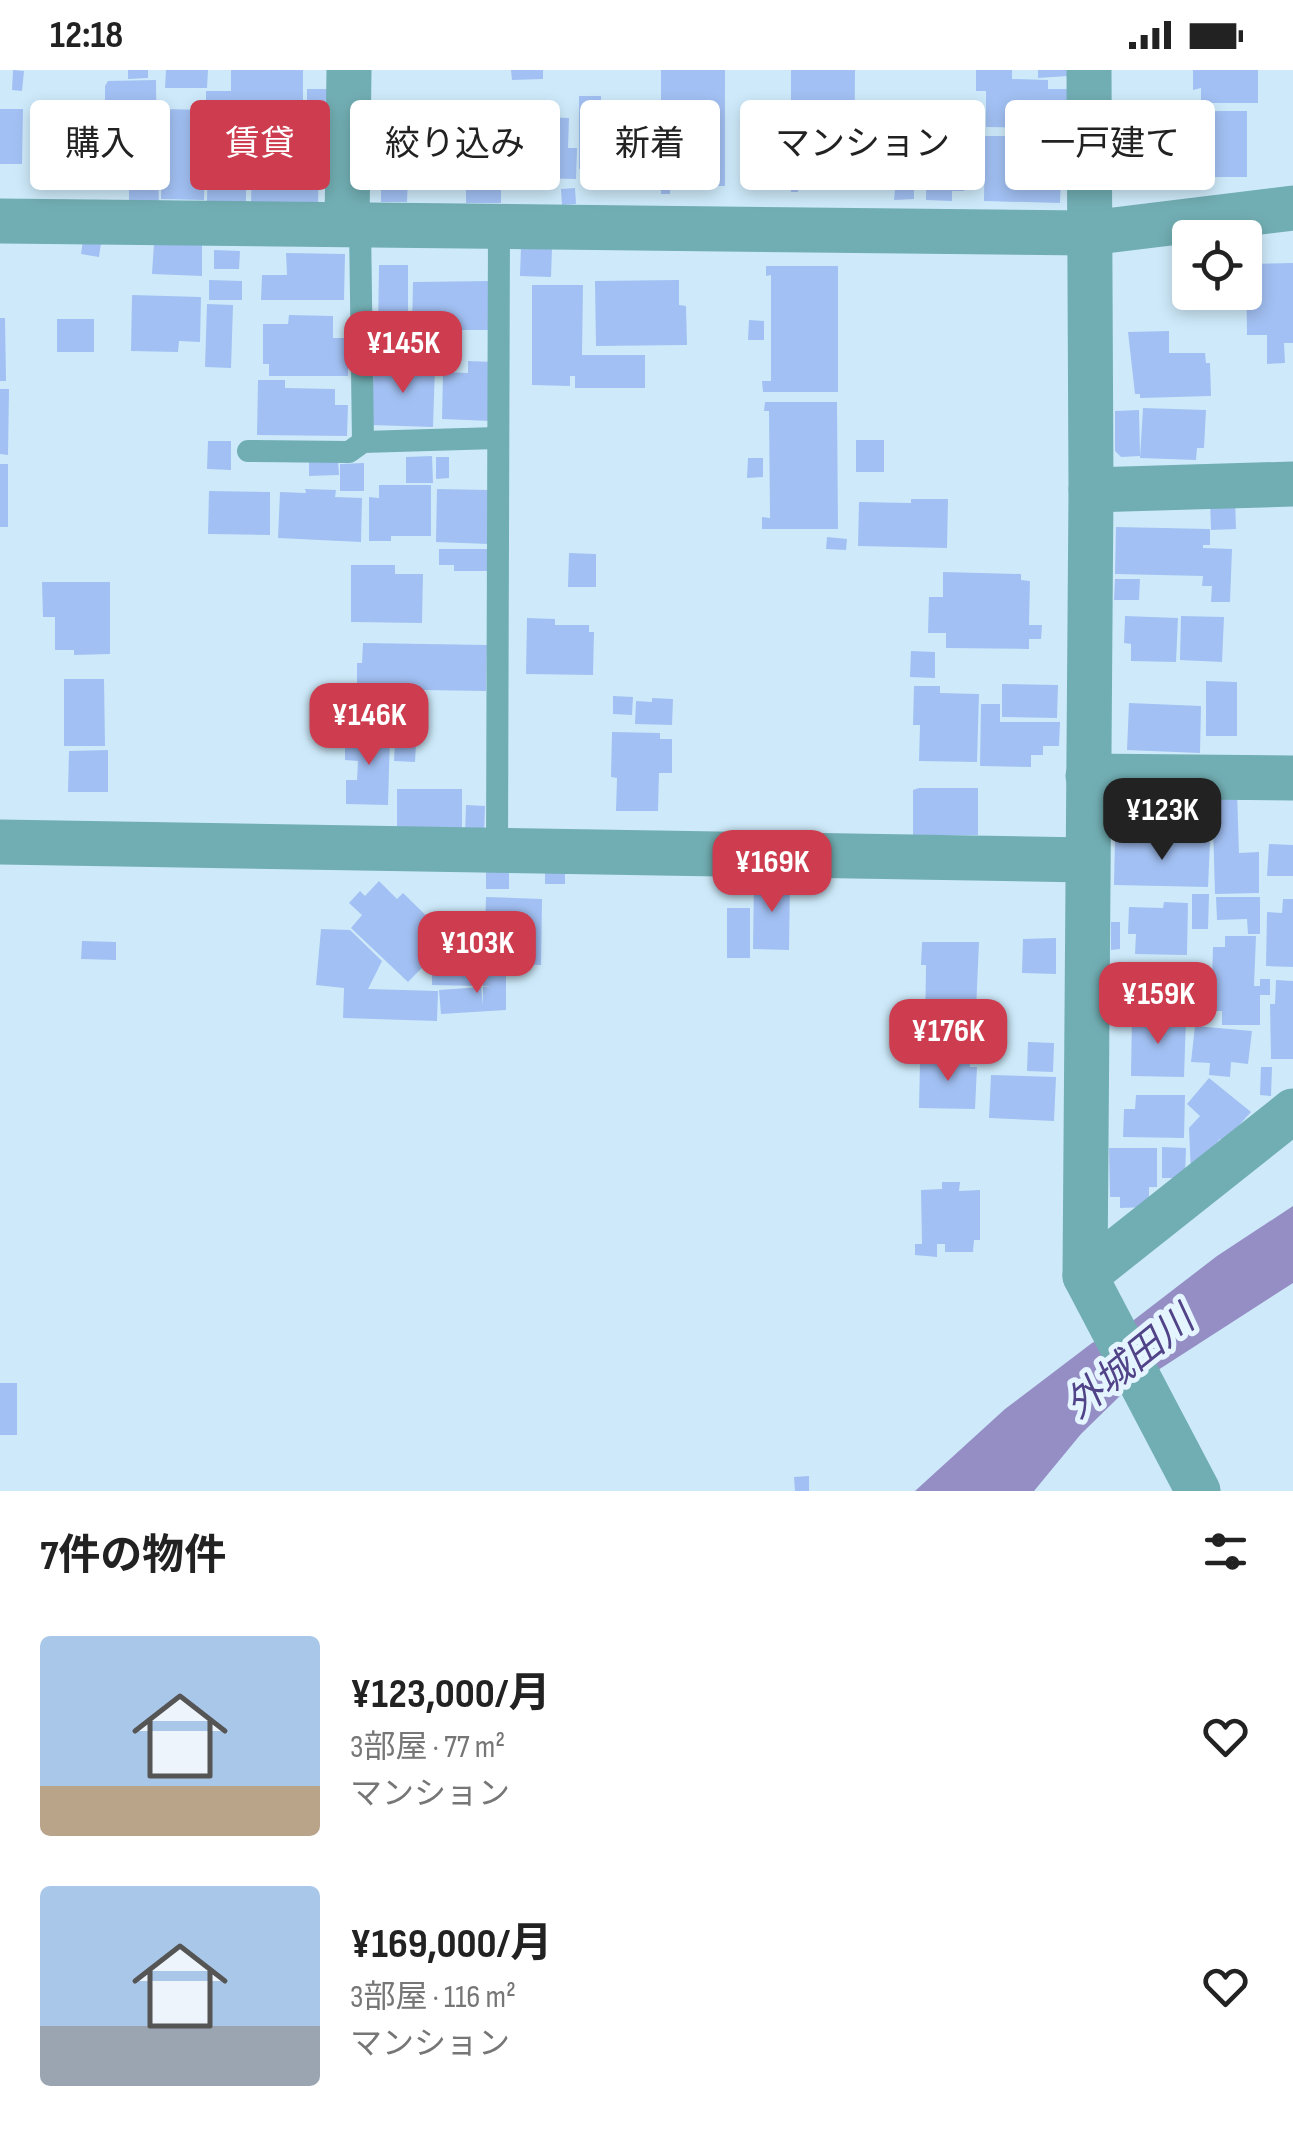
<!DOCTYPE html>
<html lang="ja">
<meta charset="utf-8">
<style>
body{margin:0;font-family:"Sofia Sans Condensed","Noto Sans JP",sans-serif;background:#f6f6f6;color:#222;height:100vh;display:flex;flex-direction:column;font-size:38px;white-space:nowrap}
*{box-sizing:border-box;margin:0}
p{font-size:32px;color:#767676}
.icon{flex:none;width:55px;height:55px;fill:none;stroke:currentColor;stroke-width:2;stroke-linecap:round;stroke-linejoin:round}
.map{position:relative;height:1421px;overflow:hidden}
.panel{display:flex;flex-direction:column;background:#fff;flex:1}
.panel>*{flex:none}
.banner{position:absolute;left:30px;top:30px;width:1235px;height:90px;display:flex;gap:20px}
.fabs{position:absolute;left:1172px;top:150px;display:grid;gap:20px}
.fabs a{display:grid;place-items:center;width:90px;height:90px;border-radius:10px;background:#fff;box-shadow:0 5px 15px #0003;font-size:50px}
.price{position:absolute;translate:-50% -85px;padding:0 22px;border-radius:20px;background:#ce3d4f;color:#fff;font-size:32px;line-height:65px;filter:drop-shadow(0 2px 5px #0008)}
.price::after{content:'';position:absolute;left:50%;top:60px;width:30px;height:22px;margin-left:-15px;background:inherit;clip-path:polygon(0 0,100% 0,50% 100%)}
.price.selected{background:#222;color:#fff}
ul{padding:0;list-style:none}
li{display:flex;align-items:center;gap:30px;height:250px;padding:0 40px}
li span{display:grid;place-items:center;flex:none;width:280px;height:200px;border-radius:10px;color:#555}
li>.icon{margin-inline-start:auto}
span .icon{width:120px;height:120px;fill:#fffc;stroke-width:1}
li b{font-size:42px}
h2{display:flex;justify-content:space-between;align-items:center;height:120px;padding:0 40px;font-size:42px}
.pill{padding:0 35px;border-radius:10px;background:#fff;box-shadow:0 5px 15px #0003;font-size:35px;line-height:90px}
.pill.selected{background:#ce3d4f;color:#fff}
.status{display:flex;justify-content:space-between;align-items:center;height:70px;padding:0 50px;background:#fff;direction:ltr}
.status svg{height:28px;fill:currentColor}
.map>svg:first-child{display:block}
.water{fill:#958ec5}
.building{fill:#a2c0f3}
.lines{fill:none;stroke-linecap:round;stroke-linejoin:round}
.service{stroke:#71aeb3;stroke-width:22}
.minor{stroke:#71aeb3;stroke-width:45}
.labels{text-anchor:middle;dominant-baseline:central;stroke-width:10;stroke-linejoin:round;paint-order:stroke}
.water-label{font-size:38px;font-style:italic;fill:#514388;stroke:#e4f5ff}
</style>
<div class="status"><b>12:18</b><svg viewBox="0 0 49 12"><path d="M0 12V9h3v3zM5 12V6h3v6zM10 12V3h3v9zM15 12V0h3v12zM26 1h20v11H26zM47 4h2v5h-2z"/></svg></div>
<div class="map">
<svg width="1293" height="1421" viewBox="0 0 1293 1421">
<rect width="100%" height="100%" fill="#ceeafa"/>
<path class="water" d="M1293,1136V1213L1124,1322L1081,1364L1034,1421H915L1005,1339L1092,1273L1126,1256L1217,1186Z"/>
<g class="building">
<path d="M13,0L24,1L22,21L12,20Z"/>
<path d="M128,0H148V8L128,9Z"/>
<path d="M166,0H208L207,18H165Z"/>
<path d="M231,0H303V36L206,35V21H231Z"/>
<path d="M511,0H543V9L512,10Z"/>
<path d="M661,0H725V116H670V124H661Z"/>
<path d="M791,0H855L854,115L798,114V122H791Z"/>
<path d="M976,0H1012V9L1048,10V19H1070L1069,58L986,57V21H976Z"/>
<path d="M1038,0H1068V6L1038,8Z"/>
<path d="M1193,0H1258V33H1201V18L1193,20Z"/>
<path d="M156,10L157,97H136V103H114V97H105V16L108,11Z"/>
<path d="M307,19H327V38L307,37Z"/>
<path d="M579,26H601V42H643L644,91H614V99H579Z"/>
<path d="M513,35L543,36L542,47L569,48L568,78H577L576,109L532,108V91H511Z"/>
<path d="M33,36H57L56,47L101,48L100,108L68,107V114L44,113V105L32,106Z"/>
<path d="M0,39H23L22,94H0Z"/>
<path d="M163,39L205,40L204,130L161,129Z"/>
<rect x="1192" y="41" width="55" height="66"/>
<path d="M302,42V50H330L331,88H246V133L207,132L208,88L225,89V80H218V61H225L228,47H245V43Z"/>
<path d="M911,50H922V119H914V129L894,130L895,119L874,120V116L867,115V86H873V65H881V58H893L894,63H911Z"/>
<path d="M371,64L505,66L504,99L460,98V107L408,106L407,132H381V118H370Z"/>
<path d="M985,66H1012V81L1062,83L1060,133L984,131Z"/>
<path d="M927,67L979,68L978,113L964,114V121H952V131L926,130Z"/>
<path d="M252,92L319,94L318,135L251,134Z"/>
<path d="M466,103L501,104V133H466Z"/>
<path d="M158,106L159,134L129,135V107Z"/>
<path d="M575,118L576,134L562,135L561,119Z"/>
<path d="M83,170L101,173L99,187L81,184Z"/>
<path d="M154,173L202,175V206L152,204Z"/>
<path d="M521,177L552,178L551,207L520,206Z"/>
<path d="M214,180L240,181L239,199H214Z"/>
<path d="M286,183L345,184L344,230H261L262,205H287Z"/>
<path d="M1293,193V273H1284L1285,293L1267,294V265H1247L1246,194Z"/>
<path d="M379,195H408V261L378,260Z"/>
<path d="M766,196H838V322H763L762,311H771V205L766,206Z"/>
<path d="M209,210L242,211V230H209Z"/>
<path d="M679,210V235L686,236L687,275L596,276L595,211Z"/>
<path d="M491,211V260H412L413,212Z"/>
<path d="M532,215H583L582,285H645V318H575V306H570V316L532,315Z"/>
<path d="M132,225L201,227L200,272L179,271L178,282L131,281Z"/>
<path d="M207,234L233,235L231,298L205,297Z"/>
<path d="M289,245L333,246V268H348V306H269V294H263V254H288Z"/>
<path d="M0,248H5L6,311H0Z"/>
<rect x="57" y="249" width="37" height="33"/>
<path d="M749,250L764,251V270H748Z"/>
<path d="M1169,261V283H1205L1206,293H1210L1211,326L1140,328V324H1135L1128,262Z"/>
<path d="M397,266L398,282L371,283L370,267Z"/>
<path d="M417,268H432V290H418Z"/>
<path d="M468,291L493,292L491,351L442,349L443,302L468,303Z"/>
<path d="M374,295L435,297L433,357L371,355Z"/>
<path d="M258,310H285V318L335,319V335H348L347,366L257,365Z"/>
<path d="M0,319H9L8,385L0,384Z"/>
<path d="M765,332H837L838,459H762V447L770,448L769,341H764Z"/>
<path d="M1143,338L1206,340L1204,378H1197L1196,390L1140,388Z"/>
<path d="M1139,340L1140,386L1121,387L1115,381V341Z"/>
<rect x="856" y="370" width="28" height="32"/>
<path d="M208,371H231V400L207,399Z"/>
<path d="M432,386L433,413H406V387Z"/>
<path d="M436,387H449V408L436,409Z"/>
<path d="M748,388H763V407L747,408Z"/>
<path d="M309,390H338L339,405L309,406Z"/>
<path d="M364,393V421H340V394Z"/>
<rect x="0" y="394" width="8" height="63"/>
<path d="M379,415H431V466H391V471H369V427L379,428Z"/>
<path d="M305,419L336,420L335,427L362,428L361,472L278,468L280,422L306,423Z"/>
<path d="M437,419L490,420L489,474L436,472Z"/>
<path d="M209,421L270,422V465L208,464Z"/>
<path d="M1210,428H1235L1236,459L1211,460Z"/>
<path d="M911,429H948L947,478L858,476L859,432L911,433Z"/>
<path d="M1116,457L1210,459V475H1203V478L1232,479L1230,532H1211L1212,516H1202L1203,506L1115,504Z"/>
<path d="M827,467L847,469L846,480L826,479Z"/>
<path d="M439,479H488V501H454V495H439Z"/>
<path d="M569,483L596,484V517H568Z"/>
<path d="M351,495H395V504H423L422,553L351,552Z"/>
<path d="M943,502L1021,504V510L1030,511L1029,555H1042L1041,569H1029V579L946,578V563H928L929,527H943Z"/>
<path d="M1115,509H1140L1139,530H1114Z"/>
<path d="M42,512H110V584L74,585V580H55V547H43Z"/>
<path d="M1125,546L1178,548L1176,592L1131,591V574L1124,573Z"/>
<path d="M1181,546L1224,547L1222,592L1180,590Z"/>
<path d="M527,548L555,549V555H589V562H594L593,605L526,604Z"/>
<path d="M363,573L487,575L486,621L357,619V593H362Z"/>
<path d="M911,581L935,582V608L910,607Z"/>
<path d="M64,609H104L105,676H64Z"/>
<path d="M1206,611L1237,612V666H1206Z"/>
<path d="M1002,614L1058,615L1057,648L1002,647Z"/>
<path d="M914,616H940V623L979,624L977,692L919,691L920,655H913Z"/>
<path d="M613,626L633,627L632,645L613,644Z"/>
<path d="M652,628L673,629L672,655L635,654L636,631L652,632Z"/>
<path d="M1129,633L1201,636L1200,683L1127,680Z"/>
<path d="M981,634H1000V652H1060L1059,676H1043V685H1031V697L980,696Z"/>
<path d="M612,662L660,663V669H672V703H659L658,741H616L617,708L611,707Z"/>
<path d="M345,663L390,664L388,735L346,734V710H357L358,691L345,690Z"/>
<path d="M395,673H416L415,692L394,691Z"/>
<path d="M108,680V722H68L69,681Z"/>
<path d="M919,718H978V765H913V720Z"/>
<rect x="397" y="719" width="65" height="44"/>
<path d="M1212,721H1237L1239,783L1259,782V823L1215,824Z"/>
<path d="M466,735L485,736L484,766L465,765Z"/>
<rect x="1194" y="736" width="16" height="30"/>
<path d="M1115,770L1210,772L1208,817L1114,815Z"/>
<path d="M1269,774L1293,775V806H1267Z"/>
<rect x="486" y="795" width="23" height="24"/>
<path d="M545,795L565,796V814H545Z"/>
<path d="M754,810H790L789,880L753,879Z"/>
<path d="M379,811L397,829L403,823L450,869L408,912L351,858L362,845L349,833L360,821L365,826Z"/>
<path d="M1192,824H1209L1208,859H1192Z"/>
<path d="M486,827L542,829L541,895L484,893Z"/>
<path d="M1216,827H1260V864H1248L1247,849L1217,850Z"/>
<path d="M1283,829H1293V897L1266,896L1267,842L1282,843Z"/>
<path d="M1164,832L1188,833L1187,885L1135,884L1136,864H1128L1129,837L1163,838Z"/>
<rect x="727" y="838" width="23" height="50"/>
<path d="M1111,852H1120V879L1111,880Z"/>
<path d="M321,859L350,860L382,891L368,919L438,921L437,951L343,948L344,918L316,915Z"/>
<path d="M1225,866H1256L1254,916H1260V909H1270V925H1260V955H1222V941H1211L1213,877H1225Z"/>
<path d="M481,868L480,916L432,915V890L456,891L457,869Z"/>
<path d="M1056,868V904L1022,903L1023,869Z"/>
<path d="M82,871L116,872V890L81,889Z"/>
<path d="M922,872H979L975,963H925L926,895H921Z"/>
<path d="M483,902H506V940L441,944L439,920L481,917L483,935V917H491L483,916Z"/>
<path d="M1276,910L1293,911V989H1271L1270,934H1275Z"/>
<path d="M1132,947L1186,948L1184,1007L1131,1006Z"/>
<path d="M1195,956L1252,961L1248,994L1231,992L1230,1007L1209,1005L1210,993L1191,992Z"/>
<path d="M1028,972L1054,973L1053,1002L1027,1001Z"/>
<path d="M941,986H970V997H977L975,1039L919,1038L920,993H940Z"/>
<path d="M1261,997H1272L1271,1026L1260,1025Z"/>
<path d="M991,1005L1056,1007L1054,1051L989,1048Z"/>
<path d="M1209,1008L1251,1042L1223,1073L1220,1069L1191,1104L1189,1058L1200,1046L1187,1034Z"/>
<path d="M1136,1025H1185L1184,1068L1123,1067L1124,1039H1135Z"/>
<path d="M1162,1077L1186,1078L1185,1108H1162Z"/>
<path d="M1109,1078H1157V1117H1149V1137L1120,1138V1127H1110Z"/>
<path d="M942,1112H960L959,1121L980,1120V1170H974L973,1182H945V1174H937V1187L915,1185V1174H922L921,1120L942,1119Z"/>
<rect x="0" y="1313" width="17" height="52"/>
<path d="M809,1406V1421H795L794,1407Z"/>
</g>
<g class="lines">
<g class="service">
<path d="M360,154L363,372"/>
<path d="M248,381L349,382L363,372L497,368"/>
<path d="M497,781L499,156"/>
</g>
<g class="minor">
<path d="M1089,0L1091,420L1085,1206L1198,1421"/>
<path d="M0,151L1089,163L1293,138"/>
<path d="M347,154L349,0"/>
<path d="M1091,420L1293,414"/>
<path d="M1088,706L1293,708"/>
<path d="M0,772L1087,790"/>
<path d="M1085,1206L1293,1041"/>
</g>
</g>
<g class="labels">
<g class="water-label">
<text transform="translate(1130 1293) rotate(-39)">外城田川</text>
</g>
</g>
</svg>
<div class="fabs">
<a><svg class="icon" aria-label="locate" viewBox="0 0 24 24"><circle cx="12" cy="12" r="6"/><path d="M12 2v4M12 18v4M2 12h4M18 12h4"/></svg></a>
</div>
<b class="price" style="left:403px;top:326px">¥145K</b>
<b class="price" style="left:369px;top:698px">¥146K</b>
<b class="price selected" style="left:1162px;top:793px">¥123K</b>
<b class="price" style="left:772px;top:845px">¥169K</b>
<b class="price" style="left:477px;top:926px">¥103K</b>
<b class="price" style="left:1158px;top:977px">¥159K</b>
<b class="price" style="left:948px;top:1014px">¥176K</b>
<div class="banner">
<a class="pill">購入</a>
<a class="pill selected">賃貸</a>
<a class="pill">絞り込み</a>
<a class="pill">新着</a>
<a class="pill">マンション</a>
<a class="pill">一戸建て</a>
</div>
</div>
<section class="panel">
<h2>7件の物件<svg class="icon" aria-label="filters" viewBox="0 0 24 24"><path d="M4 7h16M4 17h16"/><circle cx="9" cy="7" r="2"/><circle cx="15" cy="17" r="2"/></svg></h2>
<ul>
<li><span style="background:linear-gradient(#a9c7e8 75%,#b9a48a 0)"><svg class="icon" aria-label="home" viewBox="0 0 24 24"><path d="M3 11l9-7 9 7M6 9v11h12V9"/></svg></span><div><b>¥123,000/月</b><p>3部屋 · 77 m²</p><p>マンション</p></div><svg class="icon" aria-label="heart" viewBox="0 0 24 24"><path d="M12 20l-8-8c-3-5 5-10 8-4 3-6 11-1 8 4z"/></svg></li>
<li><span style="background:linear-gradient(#a9c7e8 70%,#9aa5b1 0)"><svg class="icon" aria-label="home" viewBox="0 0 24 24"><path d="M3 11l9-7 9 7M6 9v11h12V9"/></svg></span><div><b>¥169,000/月</b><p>3部屋 · 116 m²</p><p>マンション</p></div><svg class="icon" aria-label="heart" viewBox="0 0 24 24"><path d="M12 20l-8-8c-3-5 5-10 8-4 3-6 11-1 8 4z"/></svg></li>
</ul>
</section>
